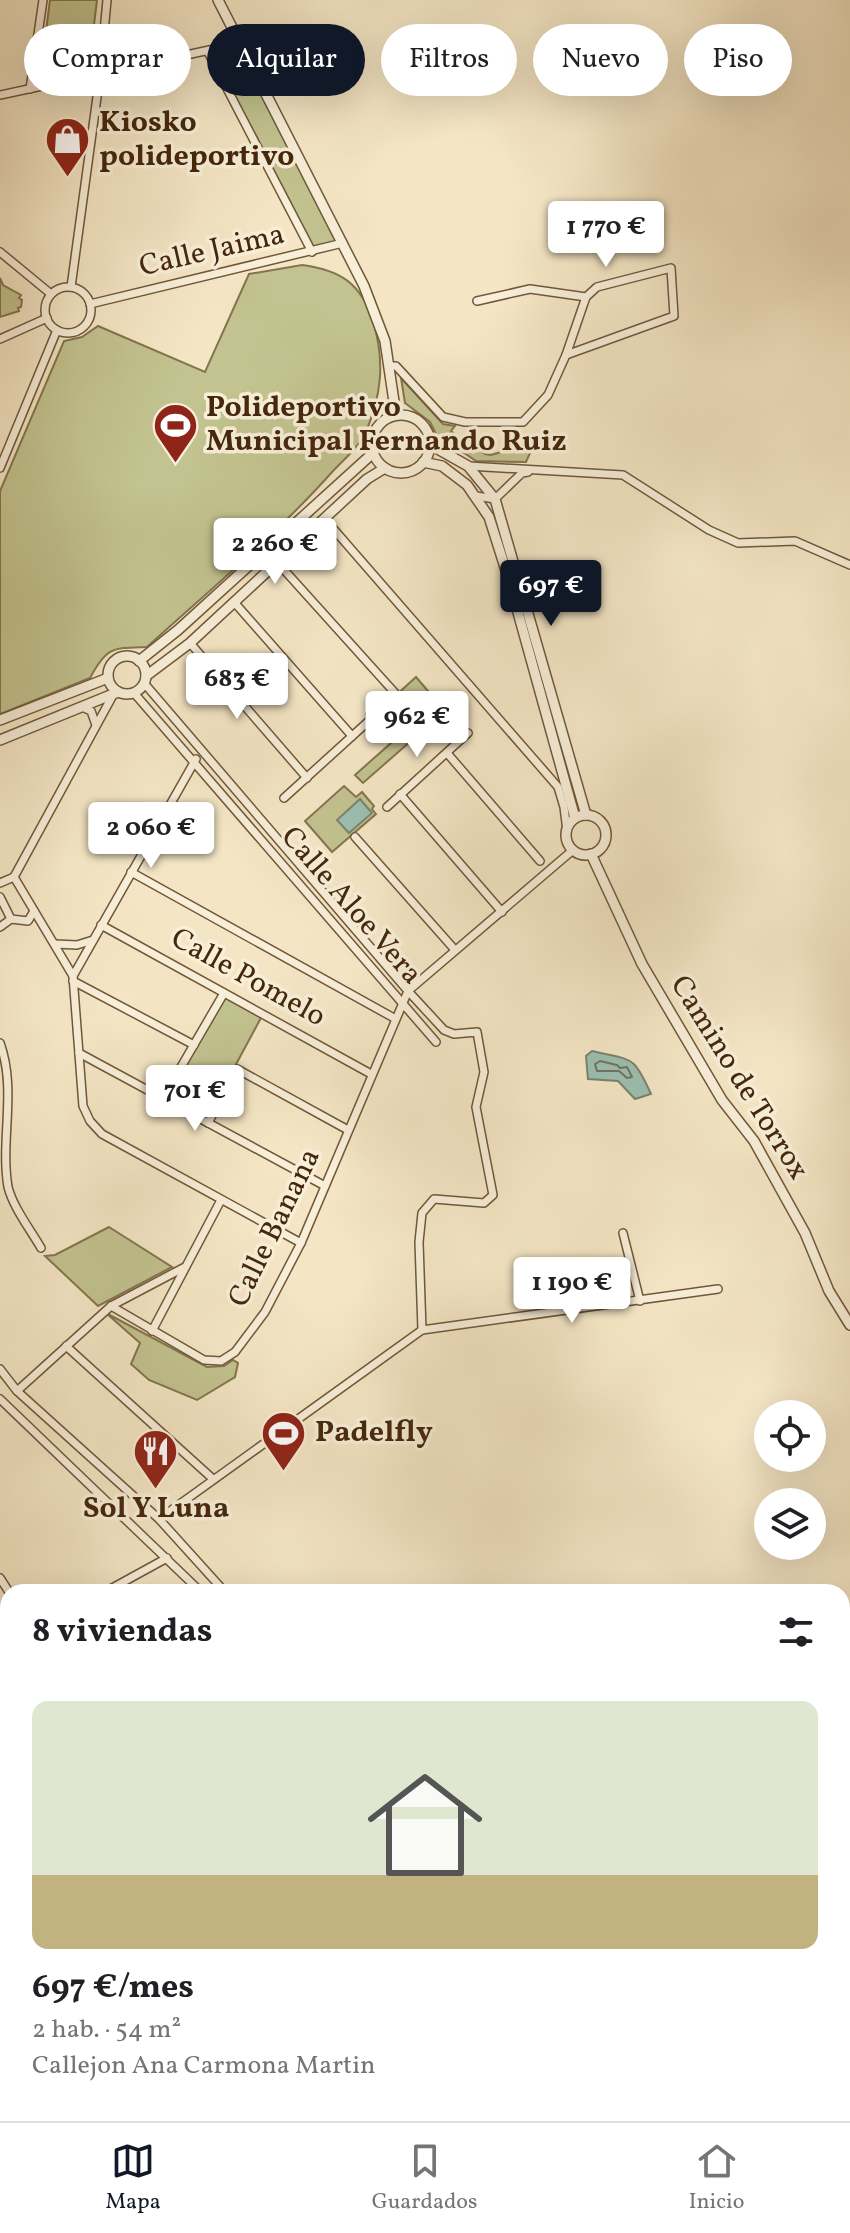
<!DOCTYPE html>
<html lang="es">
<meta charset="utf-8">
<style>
body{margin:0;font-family:Vollkorn,serif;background:#f2f2f2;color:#202124;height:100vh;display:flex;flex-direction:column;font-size:30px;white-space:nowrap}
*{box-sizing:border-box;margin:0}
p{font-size:26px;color:#757577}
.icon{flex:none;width:44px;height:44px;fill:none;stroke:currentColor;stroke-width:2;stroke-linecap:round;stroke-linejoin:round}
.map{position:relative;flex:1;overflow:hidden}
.sheet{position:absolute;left:0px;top:1584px;width:850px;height:538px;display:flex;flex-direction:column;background:#fff;border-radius:24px 24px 0 0;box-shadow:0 8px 32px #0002}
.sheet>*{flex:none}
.top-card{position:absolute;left:24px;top:24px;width:802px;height:72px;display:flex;gap:16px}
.controls{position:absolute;left:754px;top:1400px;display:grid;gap:16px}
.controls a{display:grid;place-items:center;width:72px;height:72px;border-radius:50%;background:#fff;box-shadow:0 8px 32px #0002;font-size:40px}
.price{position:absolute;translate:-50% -68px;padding:0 18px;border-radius:8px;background:#fff;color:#222;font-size:26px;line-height:52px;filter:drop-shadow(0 2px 4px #0008)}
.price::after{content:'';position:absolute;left:50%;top:48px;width:24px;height:18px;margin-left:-12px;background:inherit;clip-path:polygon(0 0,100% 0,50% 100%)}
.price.selected{background:#111827;color:#fff}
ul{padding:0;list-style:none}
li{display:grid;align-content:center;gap:16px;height:424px;padding:0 32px}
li+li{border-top:2px solid #e0e0e0}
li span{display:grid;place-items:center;height:248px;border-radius:16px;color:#555}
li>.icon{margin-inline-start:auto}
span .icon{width:144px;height:144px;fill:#fffc;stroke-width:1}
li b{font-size:34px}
h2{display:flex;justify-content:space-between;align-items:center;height:96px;padding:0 32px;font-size:34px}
.pill{padding:0 28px;border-radius:36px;background:#fff;box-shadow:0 8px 32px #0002;font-size:28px;line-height:72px}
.pill.selected{background:#111827;color:#fff}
.menu{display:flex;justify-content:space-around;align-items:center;height:112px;border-top:2px solid #e0e0e0;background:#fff;font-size:22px;color:#757577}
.menu a{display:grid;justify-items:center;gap:4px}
.menu .selected{color:#111827}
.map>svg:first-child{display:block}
.green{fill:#c2c390;stroke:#84754e;stroke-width:2}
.water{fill:#9cc0b2;stroke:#798370;stroke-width:2}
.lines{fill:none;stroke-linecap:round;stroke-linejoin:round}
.shore{stroke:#70745f;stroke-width:2}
.minor-casing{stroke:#71573a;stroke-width:10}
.tertiary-casing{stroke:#71573a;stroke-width:12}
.minor{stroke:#f8efd9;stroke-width:7}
.tertiary{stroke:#f8efd9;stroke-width:9}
.labels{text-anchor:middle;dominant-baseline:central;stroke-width:7;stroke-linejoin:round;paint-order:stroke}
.poi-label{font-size:30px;font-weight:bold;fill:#45270c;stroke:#f8efd9;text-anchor:start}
.street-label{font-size:30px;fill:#45270c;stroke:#f8efd9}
</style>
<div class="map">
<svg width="850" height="2121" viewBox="0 0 850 2121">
<rect width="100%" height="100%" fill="#f4e6c5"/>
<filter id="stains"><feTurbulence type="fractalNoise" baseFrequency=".0025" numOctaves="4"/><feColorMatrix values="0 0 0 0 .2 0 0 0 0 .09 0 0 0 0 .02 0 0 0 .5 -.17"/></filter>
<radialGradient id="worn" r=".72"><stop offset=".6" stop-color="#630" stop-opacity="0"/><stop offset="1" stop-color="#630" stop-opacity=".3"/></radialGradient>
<g class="green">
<path d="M50,0H97L89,66L84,70L47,77L41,70Z"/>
<path d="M239,47L341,242L313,250L211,53Z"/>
<path d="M302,265C340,270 361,283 373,321C385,361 382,395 365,434C359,447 343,460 333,471C276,535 210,590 147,647C113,648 107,646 90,678L0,714V491L64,341L82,337L98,326L205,372L249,274Z"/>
<path d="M0,278L3,285L21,295L19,298L22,300L21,307L18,308L19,311L0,317Z"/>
<path d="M401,378L443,424L455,426L451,431L467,446L471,443L485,454L491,455L535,442L526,462L476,461L454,446L440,442L430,422L405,403Z"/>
<path d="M416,677L445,711L363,783L355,775L391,743L386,736L396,727L381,709Z"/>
<path d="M344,786L356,797L362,792L374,806L372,809L376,814L332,852L305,821Z"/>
<path d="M225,996L262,1016L206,1120L166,1097Z"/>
<path d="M109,1227L172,1267L98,1306L45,1256L55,1255Z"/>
<path d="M106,1313L207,1367L224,1366L233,1360L238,1363L235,1377L197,1400L149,1380L131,1364L140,1343Z"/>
</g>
<g class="water">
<path d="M360,799L372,813L349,833L337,820Z"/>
<path d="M592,1051C633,1061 633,1054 651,1094L635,1099L618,1081L588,1079L586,1056Z"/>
</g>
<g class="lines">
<path class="shore" d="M600,1061L617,1065L620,1068L627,1067L632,1077L627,1078L619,1071H597L595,1064Z"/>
<defs>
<g id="minor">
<path d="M208,52L312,252"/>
<path d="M30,89L43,0"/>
<path d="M0,95L242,43"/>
<path d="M0,252L51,294"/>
<path d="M671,268L674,316L566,355L586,297L597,287Z"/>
<path d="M71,287L100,75L107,0"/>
<circle cx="68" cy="310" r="23"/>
<path d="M477,301L530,289L586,297"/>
<path d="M90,304L343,243"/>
<path d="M0,339L47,318"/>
<path d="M389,366H396L443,417L465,422H523L548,395L566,355"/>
<path d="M468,466L623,475L709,530L738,543L795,541L850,565"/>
<path d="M0,468L57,330"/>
<path d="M476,496L495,499L522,473L528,472"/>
<path d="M324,518L558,787L564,807L567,831"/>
<path d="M277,562L395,693L370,714L371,719L284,798"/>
<path d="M234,602L352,736"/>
<path d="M190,643L307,778"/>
<path d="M144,683L408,991L444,1030L454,1034L477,1032L484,1072L476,1107L493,1195L484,1203L434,1199L422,1213L419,1242L422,1330"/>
<path d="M134,693L436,1042"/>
<path d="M82,707L91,711L96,725"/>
<path d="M447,753L540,861"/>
<path d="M400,794L502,912"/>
<path d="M387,807L468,733"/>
<path d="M355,837L455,950"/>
<path d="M131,872L394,1018"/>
<path d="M14,877L113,695"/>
<path d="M0,883L14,877L73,976L83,1106L90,1121L102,1134L301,1243"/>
<path d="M0,897L11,919L28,921L34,911"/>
<path d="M101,925L371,1074"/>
<path d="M0,927L11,919"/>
<path d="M55,944L77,945L93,940"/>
<path d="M73,976L196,759"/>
<path d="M73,981L194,1045"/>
<path d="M0,1043C17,1090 0,1140 8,1187C13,1207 30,1229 41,1248"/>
<path d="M79,1053L325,1186"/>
<path d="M163,1098L224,993"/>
<path d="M208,1123L237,1069L348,1130"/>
<path d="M623,1233L640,1301"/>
<path d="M111,1306L204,1360L221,1361L235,1352L265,1312L301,1243L408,991L573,850"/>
<path d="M152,1331L221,1200"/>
<path d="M66,1346L213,1479"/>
<path d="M0,1369L17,1391L159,1519L225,1592"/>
<path d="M17,1391L111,1306L185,1267"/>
<path d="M0,1399L201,1592"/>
<path d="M159,1519L422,1330L718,1289"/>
<path d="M0,1578L9,1592"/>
<path d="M105,1592L167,1558"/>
<path d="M0,1652L8,1647"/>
<path d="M0,1775L8,1771"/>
<path d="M0,1912L8,1907"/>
<path d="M0,2040L8,2035"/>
<path d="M312,2114L316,2121"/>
<path d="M753,2114L760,2121"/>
</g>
<g id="tertiary">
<path d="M218,0L364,286L385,341L396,415"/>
<circle cx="401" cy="444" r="29"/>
<path d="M429,444L468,466L495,499L586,815"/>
<path d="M423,462L442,466L467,485L489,517L509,580L575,818"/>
<circle cx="127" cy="675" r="19"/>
<path d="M139,661L178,630L373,453"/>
<path d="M146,676L190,643L367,479L385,468"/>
<path d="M0,720L108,678"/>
<path d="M0,740L118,692"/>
<circle cx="586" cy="835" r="20"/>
<path d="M591,854L642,964L722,1100L754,1141L805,1233L829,1291L850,1325"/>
</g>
</defs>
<use href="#minor" class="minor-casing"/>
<use href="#tertiary" class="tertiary-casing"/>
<use href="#minor" class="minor"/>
<use href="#tertiary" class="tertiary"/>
</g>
<defs>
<symbol id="shop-pin" viewBox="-11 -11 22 30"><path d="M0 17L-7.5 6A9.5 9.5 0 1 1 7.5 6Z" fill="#8f2418" stroke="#f8efd9"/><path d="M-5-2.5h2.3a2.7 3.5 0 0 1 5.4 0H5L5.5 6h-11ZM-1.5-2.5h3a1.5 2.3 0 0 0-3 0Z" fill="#fff"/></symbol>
<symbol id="stadium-pin" viewBox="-11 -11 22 30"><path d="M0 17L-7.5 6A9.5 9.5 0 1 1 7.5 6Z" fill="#8f2418" stroke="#f8efd9"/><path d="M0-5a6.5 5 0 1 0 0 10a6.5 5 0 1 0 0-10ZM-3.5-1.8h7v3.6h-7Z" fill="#fff"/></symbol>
<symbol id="restaurant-pin" viewBox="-11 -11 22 30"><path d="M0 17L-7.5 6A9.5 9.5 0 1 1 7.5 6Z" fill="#8f2418" stroke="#f8efd9"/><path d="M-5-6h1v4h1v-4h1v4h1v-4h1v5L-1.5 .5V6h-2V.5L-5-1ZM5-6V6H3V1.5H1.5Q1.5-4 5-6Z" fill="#fff"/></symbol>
</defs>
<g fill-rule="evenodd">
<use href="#shop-pin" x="42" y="114" width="51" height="69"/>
<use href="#stadium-pin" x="150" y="400" width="51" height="69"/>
<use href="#stadium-pin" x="258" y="1408" width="51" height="69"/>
<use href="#restaurant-pin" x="130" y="1426" width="51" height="69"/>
</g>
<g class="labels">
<g class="poi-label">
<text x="99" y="123">Kiosko<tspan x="99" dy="34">polideportivo</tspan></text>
<text x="206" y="408">Polideportivo<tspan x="206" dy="34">Municipal Fernando Ruiz</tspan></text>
<text x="315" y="1433">Padelfly</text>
<text x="156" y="1509" text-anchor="middle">Sol Y Luna</text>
</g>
<g class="street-label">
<text transform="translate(212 251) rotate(-13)">Calle Jaima</text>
<text transform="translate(351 906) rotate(49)">Calle Aloe Vera</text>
<text transform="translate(248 978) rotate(29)">Calle Pomelo</text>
<text transform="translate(739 1078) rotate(58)">Camino de Torrox</text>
<text transform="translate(275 1228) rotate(-64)">Calle Banana</text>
</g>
</g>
<rect width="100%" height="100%" filter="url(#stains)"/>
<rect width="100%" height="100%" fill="url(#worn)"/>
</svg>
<div class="controls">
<a><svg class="icon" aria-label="locate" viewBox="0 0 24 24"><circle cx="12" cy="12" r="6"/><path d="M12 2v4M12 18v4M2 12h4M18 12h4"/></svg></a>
<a><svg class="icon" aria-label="layers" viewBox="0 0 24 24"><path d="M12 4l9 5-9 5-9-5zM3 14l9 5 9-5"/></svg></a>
</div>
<b class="price" style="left:606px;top:269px">1 770 €</b>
<b class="price" style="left:275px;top:586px">2 260 €</b>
<b class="price selected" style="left:551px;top:628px">697 €</b>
<b class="price" style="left:237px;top:721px">683 €</b>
<b class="price" style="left:417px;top:759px">962 €</b>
<b class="price" style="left:151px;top:870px">2 060 €</b>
<b class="price" style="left:195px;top:1133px">701 €</b>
<b class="price" style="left:572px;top:1325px">1 190 €</b>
<div class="top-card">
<a class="pill">Comprar</a>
<a class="pill selected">Alquilar</a>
<a class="pill">Filtros</a>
<a class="pill">Nuevo</a>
<a class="pill">Piso</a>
</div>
<section class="sheet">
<h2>8 viviendas<svg class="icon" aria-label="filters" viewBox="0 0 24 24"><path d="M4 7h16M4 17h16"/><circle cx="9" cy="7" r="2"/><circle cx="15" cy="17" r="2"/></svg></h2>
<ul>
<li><span style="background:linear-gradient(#dfe7d0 70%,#c2b280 0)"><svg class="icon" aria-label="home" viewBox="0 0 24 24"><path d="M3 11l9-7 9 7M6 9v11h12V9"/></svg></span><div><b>697 €/mes</b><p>2 hab. · 54 m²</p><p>Callejon Ana Carmona Martin</p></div></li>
</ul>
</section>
</div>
<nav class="menu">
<a class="selected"><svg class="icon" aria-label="map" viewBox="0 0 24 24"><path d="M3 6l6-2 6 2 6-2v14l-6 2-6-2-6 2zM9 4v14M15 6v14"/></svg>Mapa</a>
<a><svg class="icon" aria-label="saved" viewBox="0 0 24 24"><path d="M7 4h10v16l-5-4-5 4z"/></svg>Guardados</a>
<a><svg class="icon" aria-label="home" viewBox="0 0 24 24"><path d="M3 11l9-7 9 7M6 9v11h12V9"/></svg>Inicio</a>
</nav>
